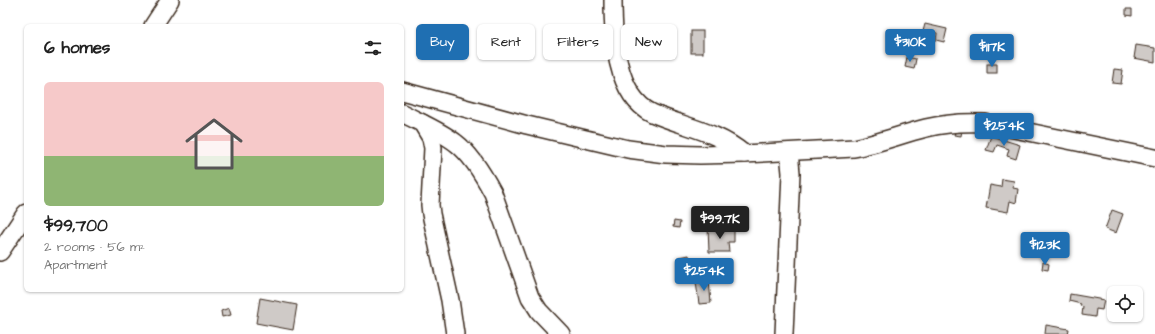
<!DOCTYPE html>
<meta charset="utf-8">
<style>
body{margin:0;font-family:"Architects Daughter",sans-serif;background:#f6f6f6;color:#222;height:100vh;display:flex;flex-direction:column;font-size:15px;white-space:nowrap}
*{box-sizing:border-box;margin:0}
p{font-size:13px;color:#767676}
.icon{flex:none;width:22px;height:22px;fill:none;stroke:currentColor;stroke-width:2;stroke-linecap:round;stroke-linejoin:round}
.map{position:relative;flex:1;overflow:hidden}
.sheet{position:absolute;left:24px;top:24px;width:380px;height:268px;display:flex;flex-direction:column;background:#fff;border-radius:6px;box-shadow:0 1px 3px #0004}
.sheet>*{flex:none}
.hud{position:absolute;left:416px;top:24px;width:380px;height:36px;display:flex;gap:8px}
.buttons{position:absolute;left:1107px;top:286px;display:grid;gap:8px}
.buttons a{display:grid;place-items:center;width:36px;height:36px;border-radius:6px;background:#fff;box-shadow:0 1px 3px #0004;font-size:20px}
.price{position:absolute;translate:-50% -34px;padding:0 9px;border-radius:4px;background:#1f6fb2;color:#fff;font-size:13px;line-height:26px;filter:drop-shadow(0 1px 2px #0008)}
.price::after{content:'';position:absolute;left:50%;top:24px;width:12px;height:9px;margin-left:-6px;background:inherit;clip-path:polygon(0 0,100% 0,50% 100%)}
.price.on{background:#222;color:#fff}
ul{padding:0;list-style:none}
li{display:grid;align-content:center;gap:8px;height:212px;padding:0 20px}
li+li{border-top:1px solid #e0e0e0}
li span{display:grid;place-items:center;height:124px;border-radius:6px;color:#555}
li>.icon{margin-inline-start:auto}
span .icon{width:72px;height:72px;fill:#fffc;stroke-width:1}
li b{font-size:17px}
h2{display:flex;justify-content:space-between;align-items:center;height:48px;padding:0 20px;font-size:17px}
.chip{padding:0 14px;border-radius:6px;background:#fff;box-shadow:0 1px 3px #0004;font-size:14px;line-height:36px}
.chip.on{background:#1f6fb2;color:#fff}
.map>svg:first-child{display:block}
.building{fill:#cfcac7;stroke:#3b2a1e}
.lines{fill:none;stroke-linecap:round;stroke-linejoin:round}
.minor-casing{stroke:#3b2a1e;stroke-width:20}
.minor{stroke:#fff;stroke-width:17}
</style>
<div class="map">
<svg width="1155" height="334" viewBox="0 0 1155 334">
<rect width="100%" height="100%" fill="#fff"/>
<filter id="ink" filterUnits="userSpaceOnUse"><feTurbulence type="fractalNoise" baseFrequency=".025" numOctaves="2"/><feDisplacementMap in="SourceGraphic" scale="8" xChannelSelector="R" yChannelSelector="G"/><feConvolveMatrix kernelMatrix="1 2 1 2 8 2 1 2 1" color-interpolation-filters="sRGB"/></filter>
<g filter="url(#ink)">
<g class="building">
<path d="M1126,9H1132V16L1126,15Z"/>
<path d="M925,24L947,29L944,42L936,40L937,33L931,32L930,37L922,35Z"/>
<rect x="691" y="31" width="12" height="22"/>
<path d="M1136,45L1155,48V62L1134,58Z"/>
<path d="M907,57L916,59L914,69L905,67Z"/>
<rect x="987" y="64" width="10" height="9"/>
<path d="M1114,69L1123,70L1121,84L1112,83Z"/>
<path d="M956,129L962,130L961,136L954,135Z"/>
<path d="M991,136L1020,145L1016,159L1007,156L1009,149L997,145L994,152L986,150Z"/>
<path d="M1002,179L1014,181L1013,188L1018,189L1016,203L1010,201L1008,212L986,208L990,185L1001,187Z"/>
<path d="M1112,210L1123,214L1116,233L1105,229Z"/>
<path d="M674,221L680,222L679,228L673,227Z"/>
<path d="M708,227H715L716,230H734V242H728L729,252H709Z"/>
<path d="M689,255L693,275L684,277L680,257Z"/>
<path d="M1043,262L1049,264L1048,270L1042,269Z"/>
<path d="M709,281L711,303L699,304L696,282Z"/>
<path d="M1070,294L1104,300L1102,310L1096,309L1095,317L1082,315L1083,307L1080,306L1081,304L1069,301Z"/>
<path d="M260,298L297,305L293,330L256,323Z"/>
<path d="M229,308L231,315L222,317L221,311Z"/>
<path d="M1046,325L1069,329L1068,334H1045Z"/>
</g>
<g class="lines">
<defs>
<g id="minor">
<path d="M613,0C613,35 615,95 652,113C684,127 717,131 744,154"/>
<path d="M153,26L170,0"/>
<path d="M402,91L527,125L594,141L628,149L666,154L700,155L744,154L854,148C879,143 902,134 926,128C946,123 966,122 985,123L1155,158"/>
<path d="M402,113C419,122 441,131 456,143C472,155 484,176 493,193L530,297L539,311L561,334"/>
<path d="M422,123L431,138L433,148L430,205L431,214L450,300L455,334"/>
<path d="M0,252L26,213"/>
<path d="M784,334L791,173L789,152"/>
</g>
</defs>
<use href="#minor" class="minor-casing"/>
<use href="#minor" class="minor"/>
</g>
</g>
</svg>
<div class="buttons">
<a><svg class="icon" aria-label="locate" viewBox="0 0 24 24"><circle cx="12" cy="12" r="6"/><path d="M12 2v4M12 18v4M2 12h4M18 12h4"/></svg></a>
</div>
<b class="price" style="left:910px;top:63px">$310K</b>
<b class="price" style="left:992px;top:68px">$117K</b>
<b class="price" style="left:1004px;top:147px">$254K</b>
<b class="price on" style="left:720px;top:240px">$99.7K</b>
<b class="price" style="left:1045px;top:266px">$123K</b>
<b class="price" style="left:704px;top:292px">$254K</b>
<div class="hud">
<a class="chip on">Buy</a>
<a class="chip">Rent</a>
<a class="chip">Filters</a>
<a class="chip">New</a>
</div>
<section class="sheet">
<h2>6 homes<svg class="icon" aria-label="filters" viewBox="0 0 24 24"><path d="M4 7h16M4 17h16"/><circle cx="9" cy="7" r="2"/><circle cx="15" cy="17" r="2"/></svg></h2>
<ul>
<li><span style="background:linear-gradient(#f6c9c9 60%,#8fb573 0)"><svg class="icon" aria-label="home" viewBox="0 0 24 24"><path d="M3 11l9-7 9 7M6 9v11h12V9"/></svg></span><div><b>$99,700</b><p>2 rooms · 56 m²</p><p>Apartment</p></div></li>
</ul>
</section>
</div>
